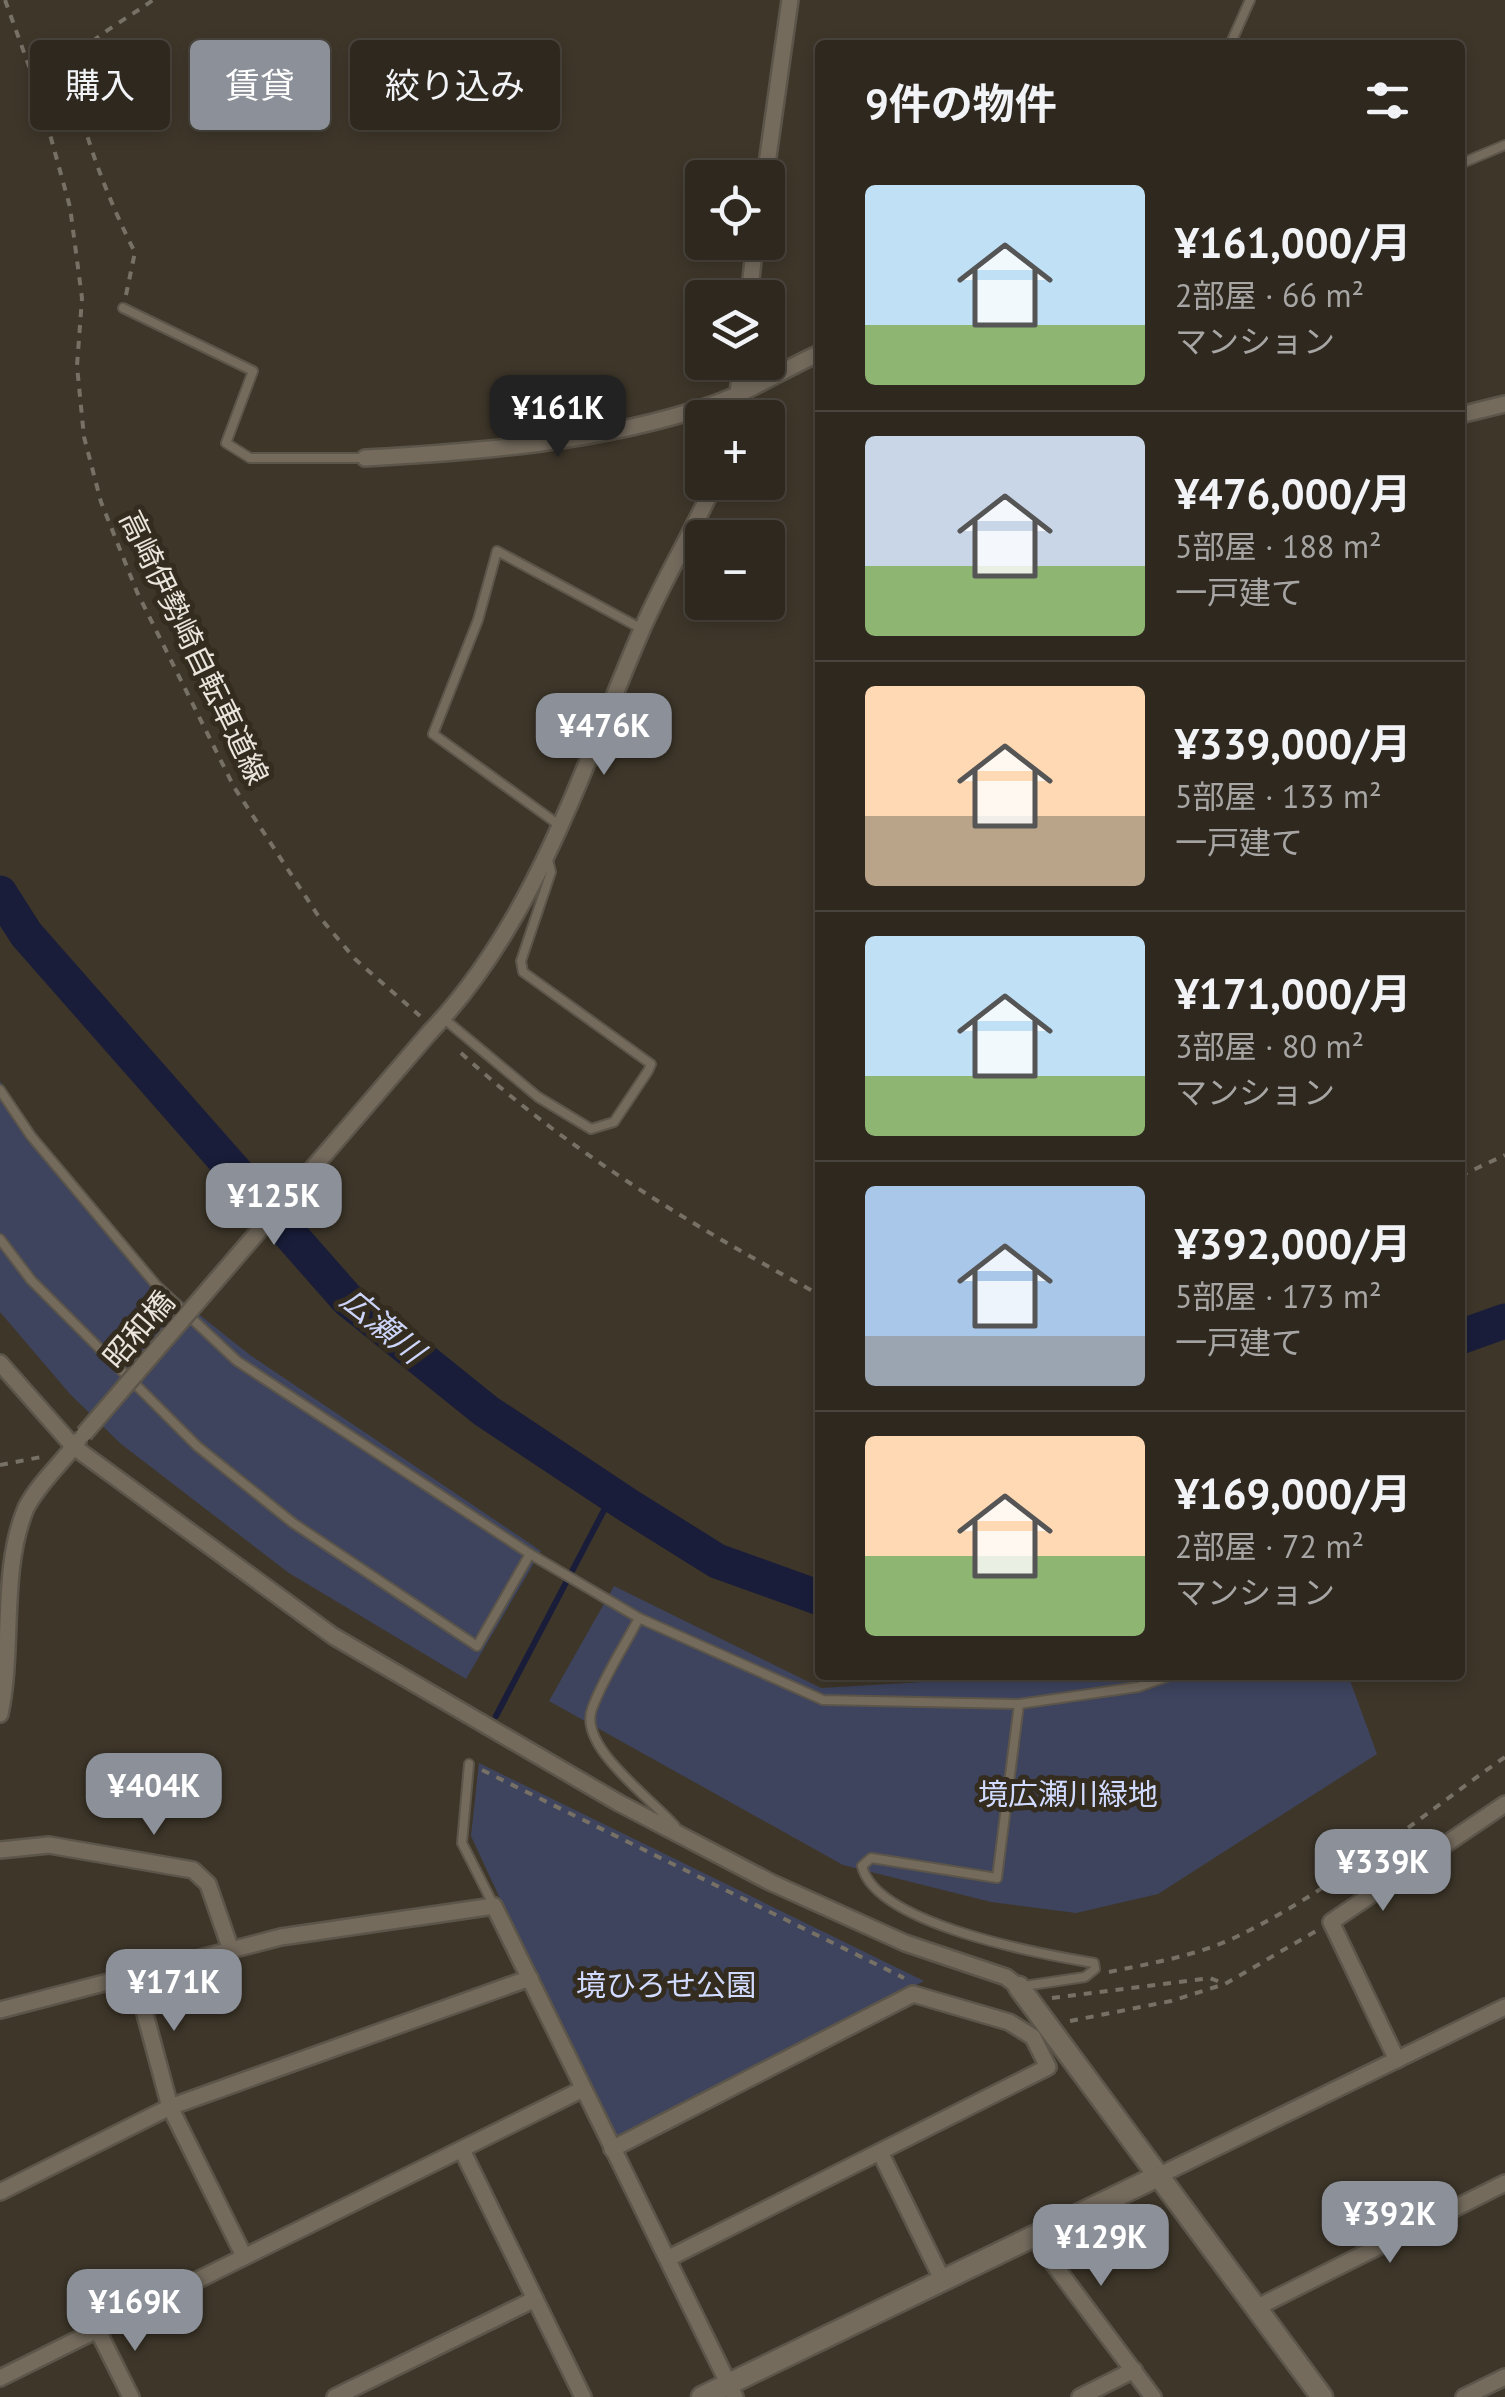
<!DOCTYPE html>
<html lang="ja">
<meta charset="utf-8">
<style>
body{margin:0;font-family:"PT Sans","Noto Sans JP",sans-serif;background:#363028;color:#f1f3f6;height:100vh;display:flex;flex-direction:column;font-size:38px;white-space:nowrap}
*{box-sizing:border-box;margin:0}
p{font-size:32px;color:#a7a6a4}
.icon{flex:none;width:55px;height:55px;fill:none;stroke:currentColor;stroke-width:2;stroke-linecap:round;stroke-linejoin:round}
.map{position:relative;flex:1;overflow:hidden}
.side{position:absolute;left:815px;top:40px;width:650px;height:1640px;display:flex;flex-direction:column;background:#2e281f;border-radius:10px;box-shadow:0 5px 15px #0003,0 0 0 2px #49443d}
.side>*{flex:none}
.banner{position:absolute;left:30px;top:40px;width:635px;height:90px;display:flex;gap:20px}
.controls{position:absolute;left:685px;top:160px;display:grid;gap:20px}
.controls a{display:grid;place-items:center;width:100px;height:100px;border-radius:10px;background:#2e281f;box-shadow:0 5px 15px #0003,0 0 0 2px #49443d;font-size:50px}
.price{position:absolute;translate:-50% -85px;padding:0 22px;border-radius:20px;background:#8c9099;color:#fff;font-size:32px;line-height:65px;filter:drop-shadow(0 2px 5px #0008)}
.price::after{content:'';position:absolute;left:50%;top:60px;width:30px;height:22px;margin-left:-15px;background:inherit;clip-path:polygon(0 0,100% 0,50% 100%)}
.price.active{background:#222;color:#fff}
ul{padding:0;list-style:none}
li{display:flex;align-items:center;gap:30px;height:250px;padding:0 50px}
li+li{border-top:2px solid #49443d}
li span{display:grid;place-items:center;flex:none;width:280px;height:200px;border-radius:10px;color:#555}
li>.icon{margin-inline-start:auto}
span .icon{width:120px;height:120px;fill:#fffc;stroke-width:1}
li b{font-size:42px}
h2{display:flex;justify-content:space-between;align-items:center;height:120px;padding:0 50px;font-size:42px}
.pill{padding:0 35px;border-radius:10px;background:#2e281f;box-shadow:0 5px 15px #0003,0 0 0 2px #49443d;font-size:35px;line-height:90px}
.pill.active{background:#8c9099;color:#fff}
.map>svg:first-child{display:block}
.green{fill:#3e445e}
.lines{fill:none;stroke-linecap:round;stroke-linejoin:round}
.stream{stroke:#191d3a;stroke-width:6}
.river{stroke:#191d3a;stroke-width:35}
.service-casing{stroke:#5c554a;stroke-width:12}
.minor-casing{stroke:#5c554a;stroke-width:20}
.tertiary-casing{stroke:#5c554a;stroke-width:25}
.path{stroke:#777065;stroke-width:4;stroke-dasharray:8 8;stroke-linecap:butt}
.service{stroke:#746b5d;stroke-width:8}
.minor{stroke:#746b5d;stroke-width:15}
.tertiary{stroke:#746b5d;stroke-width:20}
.minor-bridge-casing{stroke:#5c554a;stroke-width:20;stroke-linecap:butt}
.minor-bridge{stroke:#746b5d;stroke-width:15}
.labels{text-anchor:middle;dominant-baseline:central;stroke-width:10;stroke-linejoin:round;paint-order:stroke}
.street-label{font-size:30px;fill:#e9e4dc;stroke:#332c1f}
.park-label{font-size:30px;fill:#d1daff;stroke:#332c1f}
.water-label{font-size:32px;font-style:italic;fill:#ccd5f9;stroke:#332c1f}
</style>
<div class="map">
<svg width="1505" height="2397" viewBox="0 0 1505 2397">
<rect width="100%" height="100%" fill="#3e3629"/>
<g class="green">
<path d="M0,1081L38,1137L162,1285L250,1355L541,1551L466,1679L289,1573L121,1444L70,1394L0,1312Z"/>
<path d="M614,1586L821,1688L1044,1675H1348L1377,1754L1158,1894L1076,1913L991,1902L843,1865L549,1701Z"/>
<path d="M479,1763L924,1981L613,2143L471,1836Z"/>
</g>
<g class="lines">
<path class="stream" d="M496,1716L612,1495"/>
<g class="river">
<path d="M0,893L26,934L347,1299L486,1411L629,1506L717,1561L820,1598"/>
<path d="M1460,1337L1505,1321"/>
</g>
<defs>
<g id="service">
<path d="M1230,45L1250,0"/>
<path d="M1460,164L1505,145"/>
<path d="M123,308L253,371L226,443L250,458H365"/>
<path d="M559,825L433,734L478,620L497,551L642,629"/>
<path d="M443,1018L538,1097L591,1129L614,1122L648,1071L651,1064L523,972L521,961L551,872L548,860"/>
<path d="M0,1090L31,1136L157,1286L237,1361L530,1554L639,1618L823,1700L1019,1704L1138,1687L1172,1675"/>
<path d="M0,1239L31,1280L197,1446L293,1523L477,1646L530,1554"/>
<path d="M639,1618C624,1647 603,1678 592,1709C578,1747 652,1799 675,1826"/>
<path d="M1019,1704L997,1878L871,1858L862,1866C875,1924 1040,1954 1094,1963L1095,1969L1085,1977L1024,1986"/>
<path d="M469,1764L462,1843L494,1906"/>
</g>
<g id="minor">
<path d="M765,178L790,0"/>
<path d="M749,298L755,242"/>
<path d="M1460,415L1505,404"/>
<path d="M736,418L741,362"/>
<path d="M365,458C478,452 601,442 708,406C748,393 782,370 820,353"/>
<path d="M430,1032C535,922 581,771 640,634C662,582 692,534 715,482"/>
<path d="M0,1363L74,1447L333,1636L619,1803L770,1882L905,1943L1006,1977L1019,1987"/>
<path d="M0,1714C14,1648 0,1570 26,1508C39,1483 61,1464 78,1441"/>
<path d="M0,1850L49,1845L193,1870L208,1884L231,1950"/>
<path d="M134,1973L170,2107L244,2256"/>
<path d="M0,2010L281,1937L494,1906L735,2397"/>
<path d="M1397,2060L1331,1922L1505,1804"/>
<path d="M612,2149L913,1994L1009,2022L1033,2037L1048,2067L669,2258"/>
<path d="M462,2150L583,2397"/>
<path d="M880,2152L942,2279"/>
<path d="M1156,2177L1505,2007"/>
<path d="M0,2192L170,2107L530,1978"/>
<path d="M1032,2235L1153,2397"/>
<path d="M1256,2308L1505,2183"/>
<path d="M98,2331L131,2397"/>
<path d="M0,2378L583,2089"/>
<path d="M335,2397L535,2299"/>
<path d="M1080,2397L1134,2370"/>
<path d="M1464,2397L1505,2377"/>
</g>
<g id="tertiary">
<path d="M1019,1987L1322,2397"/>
<path d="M702,2397L1156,2177"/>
</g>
</defs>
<use href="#service" class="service-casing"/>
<use href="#minor" class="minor-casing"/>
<use href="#tertiary" class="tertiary-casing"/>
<g class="path">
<path d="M5,0L38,91L70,207L82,298L77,366L84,437L101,502L137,592L234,787L317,914L355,959L420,1016"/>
<path d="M126,295L135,252C117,220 60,88 79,55C89,39 136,13 153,0"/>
<path d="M461,1053C569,1152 691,1225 820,1295"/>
<path d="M1460,1176L1505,1155"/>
<path d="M0,1465L41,1457"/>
<path d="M482,1770L904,1978"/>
<path d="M1109,1972C1152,1963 1196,1956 1236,1937C1332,1891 1418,1818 1505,1757"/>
<path d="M1052,1998L1210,1978L1225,1984"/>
<path d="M1070,2021L1171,2001L1225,1984L1316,1931"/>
</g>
<use href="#service" class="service"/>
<use href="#minor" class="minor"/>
<use href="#tertiary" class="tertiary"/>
<defs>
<path id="minor-bridge" d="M84,1434L430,1032"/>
</defs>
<use href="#minor-bridge" class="minor-bridge-casing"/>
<use href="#minor-bridge" class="minor-bridge"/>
</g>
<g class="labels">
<g class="street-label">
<text transform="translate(195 647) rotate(64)">高崎伊勢崎自転車道線</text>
<text transform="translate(138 1329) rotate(-49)">昭和橋</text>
</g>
<g class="park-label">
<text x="1068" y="1793">境広瀬川緑地</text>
<text x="666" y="1984">境ひろせ公園</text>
</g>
<g class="water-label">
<text transform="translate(383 1325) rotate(40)">広瀬川</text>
</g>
</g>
</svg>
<div class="controls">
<a><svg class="icon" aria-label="locate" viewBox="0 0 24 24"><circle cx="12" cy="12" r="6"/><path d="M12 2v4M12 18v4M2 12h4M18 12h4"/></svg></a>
<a><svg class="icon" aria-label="layers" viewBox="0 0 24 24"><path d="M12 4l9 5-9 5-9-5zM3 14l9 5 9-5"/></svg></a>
<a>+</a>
<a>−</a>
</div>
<b class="price active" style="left:558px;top:460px">¥161K</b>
<b class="price" style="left:604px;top:778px">¥476K</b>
<b class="price" style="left:274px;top:1248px">¥125K</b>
<b class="price" style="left:154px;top:1838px">¥404K</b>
<b class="price" style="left:1383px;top:1914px">¥339K</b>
<b class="price" style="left:174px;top:2034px">¥171K</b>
<b class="price" style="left:1390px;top:2266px">¥392K</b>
<b class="price" style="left:1101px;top:2289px">¥129K</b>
<b class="price" style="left:135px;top:2354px">¥169K</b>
<div class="banner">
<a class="pill">購入</a>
<a class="pill active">賃貸</a>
<a class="pill">絞り込み</a>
</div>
<section class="side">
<h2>9件の物件<svg class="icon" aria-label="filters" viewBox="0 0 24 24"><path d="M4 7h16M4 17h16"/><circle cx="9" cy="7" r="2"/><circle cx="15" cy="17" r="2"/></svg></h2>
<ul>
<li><span style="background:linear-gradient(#bfe0f5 70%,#8fb573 0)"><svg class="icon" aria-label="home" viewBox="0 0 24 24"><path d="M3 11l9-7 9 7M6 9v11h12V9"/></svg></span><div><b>¥161,000/月</b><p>2部屋 · 66 m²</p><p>マンション</p></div></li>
<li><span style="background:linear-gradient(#c9d6e8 65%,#8fb573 0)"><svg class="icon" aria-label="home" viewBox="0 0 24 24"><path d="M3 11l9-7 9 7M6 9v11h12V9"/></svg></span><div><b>¥476,000/月</b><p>5部屋 · 188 m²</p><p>一戸建て</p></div></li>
<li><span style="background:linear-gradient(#ffd9b3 65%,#b9a48a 0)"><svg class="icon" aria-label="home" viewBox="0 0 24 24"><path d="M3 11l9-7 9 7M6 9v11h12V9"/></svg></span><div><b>¥339,000/月</b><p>5部屋 · 133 m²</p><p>一戸建て</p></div></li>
<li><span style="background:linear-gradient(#bfe0f5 70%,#8fb573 0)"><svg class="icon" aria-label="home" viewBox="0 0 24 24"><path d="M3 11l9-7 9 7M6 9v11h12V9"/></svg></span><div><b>¥171,000/月</b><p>3部屋 · 80 m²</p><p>マンション</p></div></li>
<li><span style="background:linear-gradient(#a9c7e8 75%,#9aa5b1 0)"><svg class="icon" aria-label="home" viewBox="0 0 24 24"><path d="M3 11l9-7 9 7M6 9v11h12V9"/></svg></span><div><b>¥392,000/月</b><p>5部屋 · 173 m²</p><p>一戸建て</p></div></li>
<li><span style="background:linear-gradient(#ffd9b3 60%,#8fb573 0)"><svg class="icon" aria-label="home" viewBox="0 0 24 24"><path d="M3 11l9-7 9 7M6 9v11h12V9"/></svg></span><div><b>¥169,000/月</b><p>2部屋 · 72 m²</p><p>マンション</p></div></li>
</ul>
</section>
</div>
